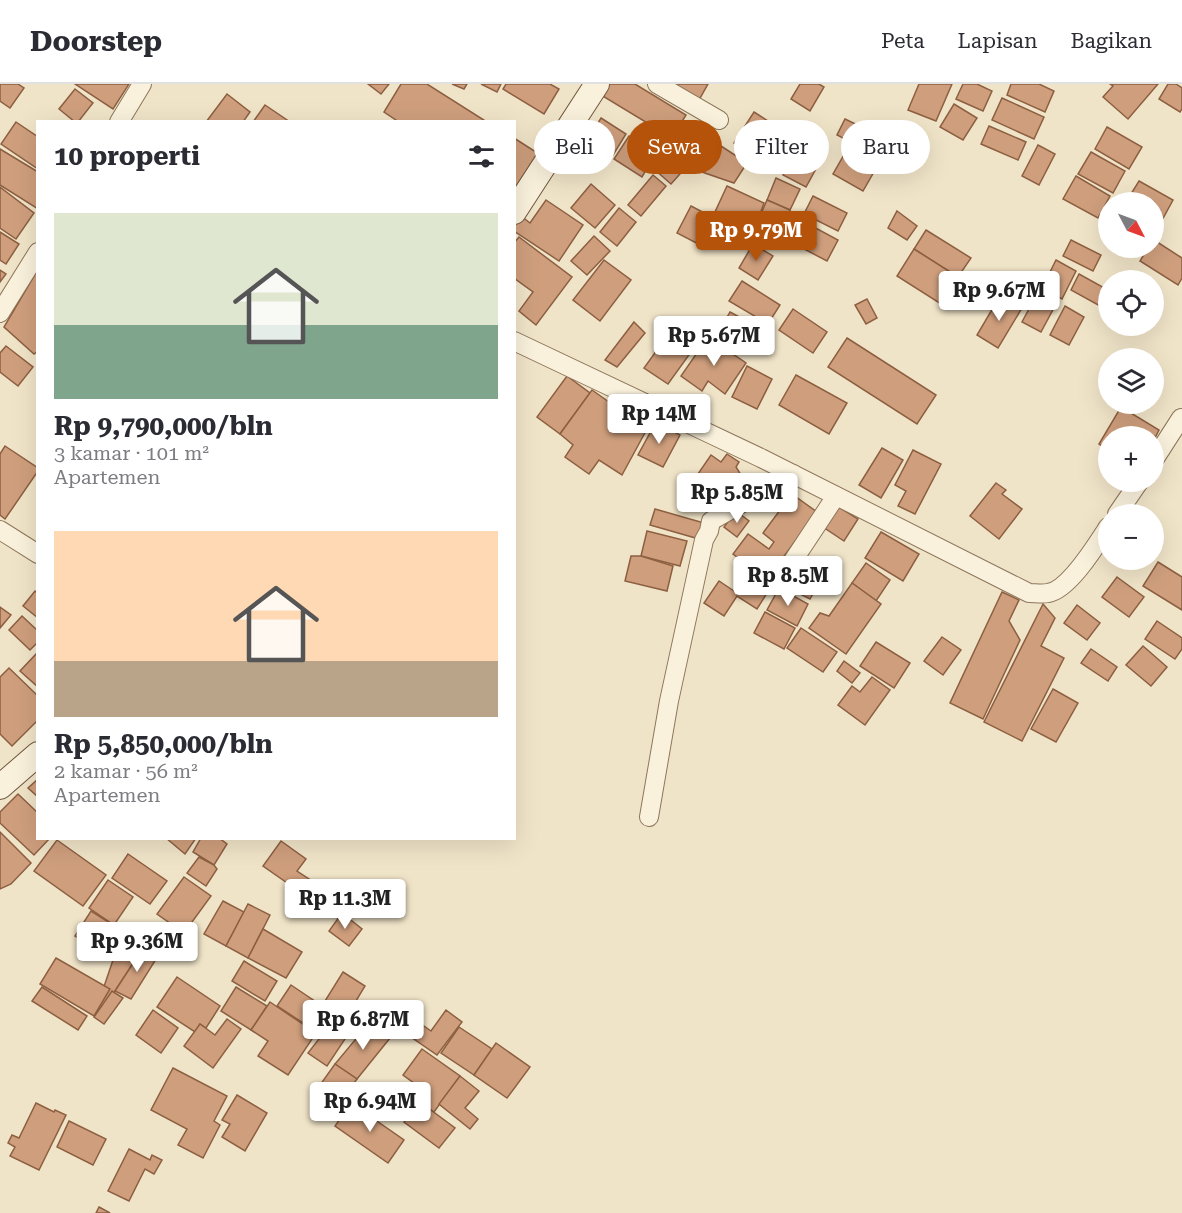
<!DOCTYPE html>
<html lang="id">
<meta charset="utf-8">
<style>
body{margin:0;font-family:"Roboto Serif",serif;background:#f7f7f7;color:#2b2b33;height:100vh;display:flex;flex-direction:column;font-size:22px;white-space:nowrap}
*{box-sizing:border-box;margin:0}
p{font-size:20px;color:#7c7c81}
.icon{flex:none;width:33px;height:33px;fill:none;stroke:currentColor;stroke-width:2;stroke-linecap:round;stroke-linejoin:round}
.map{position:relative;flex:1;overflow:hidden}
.details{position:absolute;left:36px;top:36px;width:480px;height:720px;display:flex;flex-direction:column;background:#fff;border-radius:0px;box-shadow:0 6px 24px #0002}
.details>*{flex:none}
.banner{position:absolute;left:534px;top:36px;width:558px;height:54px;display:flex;gap:12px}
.needle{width:39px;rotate:131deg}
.fabs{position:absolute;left:1098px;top:108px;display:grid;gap:12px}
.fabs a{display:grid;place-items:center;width:66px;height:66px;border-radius:50%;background:#fff;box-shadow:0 6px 24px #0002;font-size:30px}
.price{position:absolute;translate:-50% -51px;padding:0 14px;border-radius:6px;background:#fff;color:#222;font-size:20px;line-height:39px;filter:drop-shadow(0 2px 3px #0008)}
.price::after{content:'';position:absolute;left:50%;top:36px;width:18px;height:14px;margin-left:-9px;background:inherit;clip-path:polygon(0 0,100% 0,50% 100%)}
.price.selected{background:#b45309;color:#fff}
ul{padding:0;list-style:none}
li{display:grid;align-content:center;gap:12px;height:318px;padding:0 18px}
li span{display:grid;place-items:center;height:186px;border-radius:0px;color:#555}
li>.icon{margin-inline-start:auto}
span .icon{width:108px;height:108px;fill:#fffc;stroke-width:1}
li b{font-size:26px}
h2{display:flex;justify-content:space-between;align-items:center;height:72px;padding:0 18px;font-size:26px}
.chip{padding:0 21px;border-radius:27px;background:#fff;box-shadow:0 6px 24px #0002;font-size:21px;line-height:54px}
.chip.selected{background:#b45309;color:#fff}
header{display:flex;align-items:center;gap:36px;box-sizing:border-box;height:84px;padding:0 30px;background:#fff;border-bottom:2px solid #e1e1e2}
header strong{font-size:28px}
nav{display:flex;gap:33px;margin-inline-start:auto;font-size:21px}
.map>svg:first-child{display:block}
.building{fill:#cf9f7d;stroke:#8d5f41;stroke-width:1.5}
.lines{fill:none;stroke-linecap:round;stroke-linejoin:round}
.street-casing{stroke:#8d765c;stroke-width:20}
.secondary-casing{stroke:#6f573f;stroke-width:26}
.street{stroke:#faf1dc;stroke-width:18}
.secondary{stroke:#faf1dc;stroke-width:24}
</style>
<header>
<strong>Doorstep</strong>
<nav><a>Peta</a><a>Lapisan</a><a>Bagikan</a></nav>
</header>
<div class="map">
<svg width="1182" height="1129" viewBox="0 0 1182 1129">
<rect width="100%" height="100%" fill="#f0e4c8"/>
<g class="building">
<path d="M0,0H18L24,4L10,24L0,17Z"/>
<path d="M75,0H129L113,25Z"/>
<path d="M368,0H389L381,10Z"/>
<path d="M401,0H427L487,38H399L384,28Z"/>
<path d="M452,0H467L464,5Z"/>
<path d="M481,0H501L497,8Z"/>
<path d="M506,0H550L559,5L544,30L503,5Z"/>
<path d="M607,0H635L686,31L672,54L601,11Z"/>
<path d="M671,0H708L699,16Z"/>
<path d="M800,0H819L824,3L810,27L791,15Z"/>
<path d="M919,0H952L936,37L908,26Z"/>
<path d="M963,0H977L992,7L983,27L956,15Z"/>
<path d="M1011,0H1039L1054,7L1045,28L1007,11Z"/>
<path d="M1110,0H1158L1128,35L1103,13L1113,2Z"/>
<path d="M1168,0H1176L1182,4V25L1180,28L1159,15Z"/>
<path d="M75,5L93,19L78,38H75L59,25Z"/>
<path d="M227,10L250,28L243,38H206Z"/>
<path d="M1002,14L1044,33L1034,55L992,36Z"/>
<path d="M954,20L977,34L963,56L940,43Z"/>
<path d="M265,21L290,38H253Z"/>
<path d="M754,28L785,48L766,79L734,59Z"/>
<path d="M601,34L626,50L610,76L585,60Z"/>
<path d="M845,35L891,57L880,80L850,66L853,59L837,51Z"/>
<path d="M16,38L38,53V85L1,60Z"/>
<path d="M989,42L1026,58L1018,76L981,60Z"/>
<path d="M1107,43L1142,63L1129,85L1095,65Z"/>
<path d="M629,52L656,69L642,93L614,75Z"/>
<path d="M514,54L539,70L514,109Z"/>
<path d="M799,59L823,72L806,103L783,91Z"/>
<path d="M1038,61L1055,70L1039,101L1022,92Z"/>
<path d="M721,62L747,79L734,99L702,88Z"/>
<path d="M0,65L38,88V125L0,101Z"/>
<path d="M670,68L687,82L671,100L655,86Z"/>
<path d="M1091,68L1125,87L1113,109L1078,90Z"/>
<path d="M845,69L875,86L863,107L833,90Z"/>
<path d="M653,91L666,102L641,132L628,121Z"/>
<path d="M1076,92L1110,112L1098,134L1063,115Z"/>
<path d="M776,94L800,105L790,126L767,116Z"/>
<path d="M1139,97L1173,116L1161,138L1154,134V118H1126Z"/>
<path d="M591,100L615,121L595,144L571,124Z"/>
<path d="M727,102L764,119L756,141L752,145L715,128Z"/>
<path d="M0,103L34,129L16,155L0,144Z"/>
<path d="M813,112L847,129L838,147L804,130Z"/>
<path d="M546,116L583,141L559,177L514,147V141L521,132L530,139Z"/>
<path d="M767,116L790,126L779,150L756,141Z"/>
<path d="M691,122L718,136L704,163L677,149Z"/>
<path d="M619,124L636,138L617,162L600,148Z"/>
<path d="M897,127L917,142L907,156L888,144Z"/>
<path d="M797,134L838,156L827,177L785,155Z"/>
<path d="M926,146L971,174L958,193L914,165Z"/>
<path d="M0,148L19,160L6,180L0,176Z"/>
<path d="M594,152L610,167L587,191L571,177Z"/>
<path d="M519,153L572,193L536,241L519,227L533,208L514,194V159Z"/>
<path d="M1071,156L1101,171L1093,187L1063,172Z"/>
<path d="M1154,156L1182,174V194L1178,201L1140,177L1148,164H1154Z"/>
<path d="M753,160L773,172L758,196L739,184Z"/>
<path d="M914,165L958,193L941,220L897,192Z"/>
<path d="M604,176L631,196L600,237L573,216Z"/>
<path d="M1056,176L1076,187L1062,215L1042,204Z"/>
<path d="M38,185V267L34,270L4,243Z"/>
<path d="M0,186L6,190L0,198Z"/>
<path d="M1079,190L1108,206L1100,222L1071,206Z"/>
<path d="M742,197L780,221L768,240L729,217Z"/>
<path d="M1037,210L1056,220L1041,248L1022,238Z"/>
<path d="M1000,212L1022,224L998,264L977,251Z"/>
<path d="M867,215L877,234L866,240L855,221Z"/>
<path d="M1065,222L1084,233L1069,261L1050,251Z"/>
<path d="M793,225L827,248L813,269L779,246Z"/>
<path d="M730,228L758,243L745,267L717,251Z"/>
<path d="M680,234L704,250L668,300L644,284Z"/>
<path d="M634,238L645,249L617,283L605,276Z"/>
<path d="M708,253L746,279L725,310L708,297L702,307L681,292Z"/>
<path d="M847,254L936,311L917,340L828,283Z"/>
<path d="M6,262L33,283L18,302L0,288V269Z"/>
<path d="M747,282L772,295L757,325L732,313Z"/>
<path d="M796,291L847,319L829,350L779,321Z"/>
<path d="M567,292L590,309L560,350L537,333Z"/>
<path d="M592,306L647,345L622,391L599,376L589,390L565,373L573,361L560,350Z"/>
<path d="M1121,323L1159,346L1154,356V352H1108V366L1099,360Z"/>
<path d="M656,338L680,351L663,383L638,371Z"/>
<path d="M5,362L38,384V387L5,435L0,431V370Z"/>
<path d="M882,364L903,376L881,414L859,401Z"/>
<path d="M913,366L941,380L915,430L898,422L906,407L895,401Z"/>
<path d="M727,370L739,378L736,383L741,391L720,420L691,400L711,371L721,378Z"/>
<path d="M996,399L1006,406L1002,410L1022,425L999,455L970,432Z"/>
<path d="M792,410L817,428L767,495L733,470L748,450L769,465L774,458L763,449Z"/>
<path d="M837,422L858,435L844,457L823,443Z"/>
<path d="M655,425L704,439L699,455L650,441Z"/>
<path d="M736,427L749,437L737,453L724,443Z"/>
<path d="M647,447L687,457L680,482L641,472Z"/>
<path d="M881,448L919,470L903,497L865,474Z"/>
<path d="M631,472H641L673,482L667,507L625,497Z"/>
<path d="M794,478L822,493L810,515L782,501Z"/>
<path d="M1158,478L1182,493V526L1143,502Z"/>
<path d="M866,479L890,496L876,517L852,499Z"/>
<path d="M748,486L772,501L757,525L737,512L724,532L704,519L719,497L734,507Z"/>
<path d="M1117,493L1144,513L1129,533L1102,513Z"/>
<path d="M852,499L881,520L846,570L809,544L820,529L829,532Z"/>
<path d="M779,504L808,520L797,542L767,526Z"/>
<path d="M35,507L38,510V534L23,522Z"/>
<path d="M1002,508L1019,516L1009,537L1020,556L983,635L950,619Z"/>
<path d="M1043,520L1055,534L1041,562L1064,574L1022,657L984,638Z"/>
<path d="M1077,521L1100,539L1087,556L1064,539Z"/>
<path d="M0,523L11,531L0,544Z"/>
<path d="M765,528L795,544L784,565L754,549Z"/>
<path d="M22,532L38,547V558L30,566L9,546Z"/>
<path d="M1157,537L1182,554V565L1175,575L1145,555Z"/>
<path d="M801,544L837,568L823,588L787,564Z"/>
<path d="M942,553L961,566L943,591L924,577Z"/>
<path d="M876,558L910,579L894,604L860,582Z"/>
<path d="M1143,562L1167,583L1151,602L1126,581Z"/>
<path d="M1091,565L1117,583L1108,597L1081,579Z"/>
<path d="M38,568V603L20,587Z"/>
<path d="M844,577L860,589L852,599L837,587Z"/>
<path d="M9,584L38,612V636L12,662L0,650V593Z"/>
<path d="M872,593L890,606L865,641L838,621L852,602L860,608Z"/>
<path d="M1053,605L1078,619L1056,658L1031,645Z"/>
<path d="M38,695V713L28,704Z"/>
<path d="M18,710L38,729V754H50L34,771L0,739V728Z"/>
<path d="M0,748L31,779L11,800L0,805Z"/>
<path d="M166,754H196L185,770Z"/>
<path d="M201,754H219L227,760L214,781L193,768Z"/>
<path d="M57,756L106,791L83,822L34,787Z"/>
<path d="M281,757L306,775L297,787L312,797L303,810L263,782Z"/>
<path d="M128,770L167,797L150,820L112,794Z"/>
<path d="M199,773L214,781L217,785L206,802L187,789Z"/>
<path d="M184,793L211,812L184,849L157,830Z"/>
<path d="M108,796L133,813L114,841L89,824Z"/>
<path d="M223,817L244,828L226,862L204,850Z"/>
<path d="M248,820L270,831L248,874L226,862Z"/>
<path d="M91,827L145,861L115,907L94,932L113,876L75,852Z"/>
<path d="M342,829L362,845L349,862L329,847Z"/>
<path d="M263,845L302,868L286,894L248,874Z"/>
<path d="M145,861L158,872L131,915L115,907Z"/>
<path d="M56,874L110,905L94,932L40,900Z"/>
<path d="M244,877L277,897L265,917L232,897Z"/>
<path d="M343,888L365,902L347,932L325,917Z"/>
<path d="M177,893L220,922L206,944L200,940L195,948L157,923Z"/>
<path d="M291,901L328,926L314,946L277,922Z"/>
<path d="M42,903L87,932L78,946L32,917Z"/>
<path d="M236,903L267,922L251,946L221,927Z"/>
<path d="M112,907L123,914L104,940L94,933Z"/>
<path d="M270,918L316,949L288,991L258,972L268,957L251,946Z"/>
<path d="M153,926L178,944L161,969L136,951Z"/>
<path d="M446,926L462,938L437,971L411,953L421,940L431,947Z"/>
<path d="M336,933L351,946L327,982L308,969Z"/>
<path d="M227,935L241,945L213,984L184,962L200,940L215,951Z"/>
<path d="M370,938L390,954L357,995L335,980Z"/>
<path d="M459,943L492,965L474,991L441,969Z"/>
<path d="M496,959L530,983L507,1014L474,991Z"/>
<path d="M422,965L460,992L434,1028L415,1015L422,1005L403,991Z"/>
<path d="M335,980L357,995L342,1016L320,1001Z"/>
<path d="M173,984L227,1012L214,1037L220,1041L203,1074L178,1061L187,1045L151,1026Z"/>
<path d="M460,992L479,1007L465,1024L478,1035L470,1045L439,1020Z"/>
<path d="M237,1011L267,1029L245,1067L222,1053L230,1040L222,1036Z"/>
<path d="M420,1018L455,1044L439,1064L404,1038Z"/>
<path d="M36,1019L54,1028L55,1026L66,1031L39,1086L10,1072L15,1063L8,1059L12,1051L19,1054Z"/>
<path d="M351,1019L404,1056L388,1079L335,1042Z"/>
<path d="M69,1037L106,1055L93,1081L57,1063Z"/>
<path d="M129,1065L150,1076L152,1071L162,1076L154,1090L145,1085L129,1117L108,1107Z"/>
<path d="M99,1123L110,1129H96Z"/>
</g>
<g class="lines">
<defs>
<g id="street">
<path d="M657,0L719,36"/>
<path d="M119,38L142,0"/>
<path d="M0,229L38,168"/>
<path d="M514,257L761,374L1029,509C1035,509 1042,510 1048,509C1069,506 1097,460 1108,443"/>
<path d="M1154,376L1181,334"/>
<path d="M1117,430L1139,398"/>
<path d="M0,446L38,470"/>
<path d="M779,498L836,412"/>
<path d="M649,733L669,617L704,456L709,447L711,437L793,390"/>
</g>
<g id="secondary">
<path d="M514,128L597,0"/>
<path d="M0,703L38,670"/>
</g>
</defs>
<use href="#street" class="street-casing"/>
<use href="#secondary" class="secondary-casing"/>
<use href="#street" class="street"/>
<use href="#secondary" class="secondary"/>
</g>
</svg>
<div class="fabs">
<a><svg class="needle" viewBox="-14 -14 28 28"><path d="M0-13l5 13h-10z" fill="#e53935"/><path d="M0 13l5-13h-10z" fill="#7c7c81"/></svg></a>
<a><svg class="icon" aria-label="locate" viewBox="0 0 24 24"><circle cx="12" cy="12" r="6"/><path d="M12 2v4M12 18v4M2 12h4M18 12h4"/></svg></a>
<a><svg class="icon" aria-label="layers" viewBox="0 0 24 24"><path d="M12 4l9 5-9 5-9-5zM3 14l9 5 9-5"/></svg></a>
<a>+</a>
<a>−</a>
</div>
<b class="price selected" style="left:756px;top:178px">Rp 9.79M</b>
<b class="price" style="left:999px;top:238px">Rp 9.67M</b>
<b class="price" style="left:714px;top:283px">Rp 5.67M</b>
<b class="price" style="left:659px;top:361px">Rp 14M</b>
<b class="price" style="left:737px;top:440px">Rp 5.85M</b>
<b class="price" style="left:788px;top:523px">Rp 8.5M</b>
<b class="price" style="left:345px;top:846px">Rp 11.3M</b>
<b class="price" style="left:137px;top:889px">Rp 9.36M</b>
<b class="price" style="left:363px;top:967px">Rp 6.87M</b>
<b class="price" style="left:370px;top:1049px">Rp 6.94M</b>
<div class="banner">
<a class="chip">Beli</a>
<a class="chip selected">Sewa</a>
<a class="chip">Filter</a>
<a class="chip">Baru</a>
</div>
<section class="details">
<h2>10 properti<svg class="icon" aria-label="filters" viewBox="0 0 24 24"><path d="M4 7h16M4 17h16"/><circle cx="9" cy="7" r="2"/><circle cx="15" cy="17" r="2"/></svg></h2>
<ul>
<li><span style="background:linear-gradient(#dfe7d0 60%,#7fa58c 0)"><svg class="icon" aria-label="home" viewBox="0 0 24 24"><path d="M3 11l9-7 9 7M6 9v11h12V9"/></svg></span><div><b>Rp 9,790,000/bln</b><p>3 kamar · 101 m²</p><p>Apartemen</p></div></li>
<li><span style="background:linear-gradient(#ffd9b3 70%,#b9a48a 0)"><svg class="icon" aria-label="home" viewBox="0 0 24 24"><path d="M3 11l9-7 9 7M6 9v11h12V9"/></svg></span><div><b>Rp 5,850,000/bln</b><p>2 kamar · 56 m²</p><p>Apartemen</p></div></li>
</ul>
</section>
</div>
